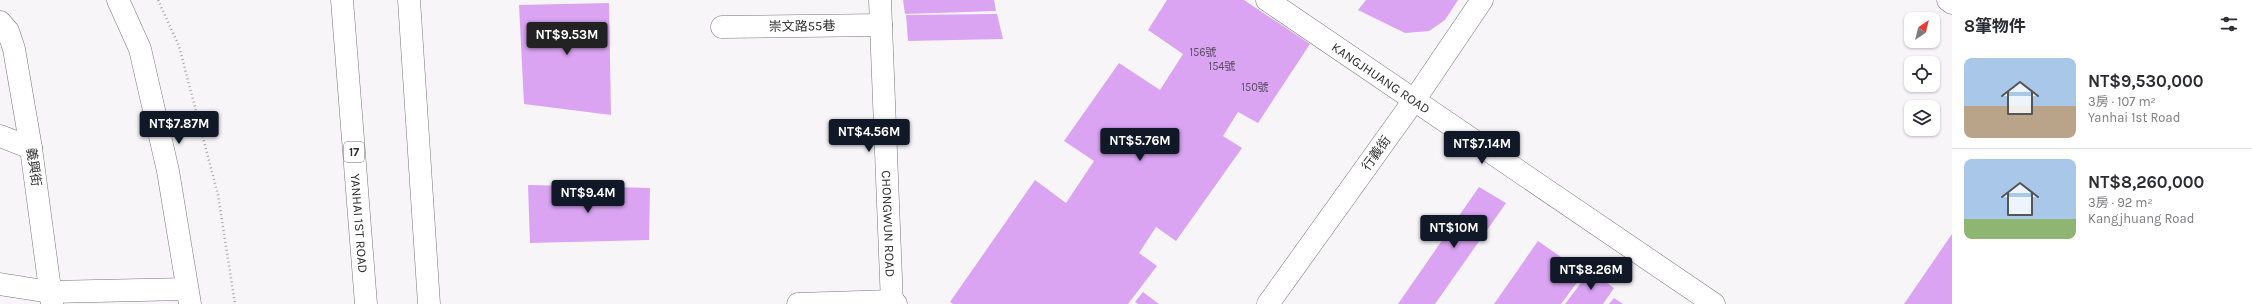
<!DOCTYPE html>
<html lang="zh-TW">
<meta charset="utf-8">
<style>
body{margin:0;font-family:Karla,"Noto Sans TC",sans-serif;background:#f2f2f3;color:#2b2b33;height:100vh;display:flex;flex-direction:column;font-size:15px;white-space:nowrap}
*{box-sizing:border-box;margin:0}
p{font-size:13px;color:#7c7c81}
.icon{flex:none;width:22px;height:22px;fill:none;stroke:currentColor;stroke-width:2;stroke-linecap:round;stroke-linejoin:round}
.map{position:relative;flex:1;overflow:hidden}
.sheet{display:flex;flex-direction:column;background:#fff;width:300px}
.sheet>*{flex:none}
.needle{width:26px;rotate:35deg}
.controls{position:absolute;left:1904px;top:12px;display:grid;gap:8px}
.controls a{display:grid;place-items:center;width:36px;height:36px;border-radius:8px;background:#fff;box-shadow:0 1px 3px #0004;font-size:20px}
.price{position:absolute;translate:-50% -34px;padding:0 9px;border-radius:4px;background:#111827;color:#fff;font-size:13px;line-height:26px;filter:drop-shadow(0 1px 2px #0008)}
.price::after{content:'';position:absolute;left:50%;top:24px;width:12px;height:9px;margin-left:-6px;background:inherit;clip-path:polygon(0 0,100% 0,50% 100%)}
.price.on{background:#222;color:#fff}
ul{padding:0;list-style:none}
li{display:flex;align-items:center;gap:12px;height:100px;padding:0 12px}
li+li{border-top:1px solid #e1e1e2}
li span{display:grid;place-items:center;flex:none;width:112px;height:80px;border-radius:8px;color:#555}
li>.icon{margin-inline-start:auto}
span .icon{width:48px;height:48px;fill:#fffc;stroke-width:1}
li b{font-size:17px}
h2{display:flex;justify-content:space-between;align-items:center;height:48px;padding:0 12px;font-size:17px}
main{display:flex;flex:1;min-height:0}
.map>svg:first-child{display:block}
.building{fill:#daa4f3}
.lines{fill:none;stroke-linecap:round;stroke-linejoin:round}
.minor-casing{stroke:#787679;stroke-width:23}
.major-casing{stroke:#787679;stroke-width:23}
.path{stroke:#a6a5a7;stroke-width:2.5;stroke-dasharray:1 3;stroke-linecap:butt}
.minor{stroke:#fff;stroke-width:22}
.major{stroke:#fff;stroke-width:22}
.labels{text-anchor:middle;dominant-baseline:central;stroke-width:3;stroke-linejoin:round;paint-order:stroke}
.number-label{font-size:11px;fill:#594c60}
.shield{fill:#fff;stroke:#6d6d6d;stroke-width:1}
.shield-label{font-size:12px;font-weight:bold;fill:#2e2e2f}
.street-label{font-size:13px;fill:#2e2e2f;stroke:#fff}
</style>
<main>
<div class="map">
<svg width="1952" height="304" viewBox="0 0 1952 304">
<rect width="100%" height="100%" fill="#f7f5f8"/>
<g class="building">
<path d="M903,0H994L996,11L905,14Z"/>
<path d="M1167,0H1244L1310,44L1258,123L1238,112L1223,136L1242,148L1176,241L1156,227L1139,253L1157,266L1128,304H953L950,302L1035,180L1066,203L1094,161L1064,141L1119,63L1160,90L1183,54L1148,30Z"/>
<path d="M1366,0H1458L1445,20L1429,31L1405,33L1358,10Z"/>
<path d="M609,3L611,115L524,104L519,5Z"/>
<path d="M997,14L1003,39L908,41L906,15Z"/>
<path d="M528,185L650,188L649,240L530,243Z"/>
<path d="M1479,187L1506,203L1435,304H1398Z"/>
<path d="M1952,234V304H1904Z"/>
<path d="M1538,241L1584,273L1561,304H1494Z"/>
<path d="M1590,271L1614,288L1603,304H1565Z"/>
<path d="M1143,292L1159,304H1138L1135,302Z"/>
<path d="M1614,298L1623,304H1609Z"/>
</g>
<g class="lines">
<defs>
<g id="minor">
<path d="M118,0L140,49L168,171L190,304"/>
<path id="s1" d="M880,0L892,304"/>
<path id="s2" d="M1267,0L1714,304"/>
<path d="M1948,0L1952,3"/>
<path d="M0,22L8,31L14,49L31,148L52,304"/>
<path d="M722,27L881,25"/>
<path d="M0,136L31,148"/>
<path d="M0,284L50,292L187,289"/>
<path d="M798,304L892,301L896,304"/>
<path d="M1268,304L1415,99L1482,0"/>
</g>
<g id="major">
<path id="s3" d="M342,0L366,304"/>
<path d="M409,0L429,304"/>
</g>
</defs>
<use href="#minor" class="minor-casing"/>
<use href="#major" class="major-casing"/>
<path class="path" d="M158,0L179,46L218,195L235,304"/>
<use href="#minor" class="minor"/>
<use href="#major" class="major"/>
</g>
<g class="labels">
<g class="number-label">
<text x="1203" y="52">156號</text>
<text x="1222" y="66">154號</text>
<text x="1255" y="87">150號</text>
</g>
<rect class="shield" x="344" y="142" width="20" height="20" rx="3"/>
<g class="shield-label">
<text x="354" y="152">17</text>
</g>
<g class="street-label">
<text transform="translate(802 26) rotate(-1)">崇文路55巷</text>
<text stroke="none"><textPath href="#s2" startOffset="138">KANGJHUANG ROAD</textPath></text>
<text transform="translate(1376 153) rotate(-54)">行義街</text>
<text transform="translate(34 167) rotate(82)">義興街</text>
<text stroke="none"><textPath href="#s3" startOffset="224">YANHAI 1ST ROAD</textPath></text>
<text stroke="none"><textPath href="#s1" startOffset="224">CHONGWUN ROAD</textPath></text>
</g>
</g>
</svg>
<div class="controls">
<a><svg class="needle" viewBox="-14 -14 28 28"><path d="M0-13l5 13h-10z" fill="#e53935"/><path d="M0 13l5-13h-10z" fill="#7c7c81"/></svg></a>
<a><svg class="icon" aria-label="locate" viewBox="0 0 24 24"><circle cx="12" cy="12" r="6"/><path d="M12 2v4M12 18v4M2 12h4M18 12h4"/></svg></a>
<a><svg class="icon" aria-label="layers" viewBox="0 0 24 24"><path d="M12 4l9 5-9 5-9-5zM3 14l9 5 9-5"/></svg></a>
</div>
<b class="price on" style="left:567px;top:56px">NT$9.53M</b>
<b class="price" style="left:179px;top:145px">NT$7.87M</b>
<b class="price" style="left:869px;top:153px">NT$4.56M</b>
<b class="price" style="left:1140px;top:162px">NT$5.76M</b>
<b class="price" style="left:1482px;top:165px">NT$7.14M</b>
<b class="price" style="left:588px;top:214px">NT$9.4M</b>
<b class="price" style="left:1454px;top:249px">NT$10M</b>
<b class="price" style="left:1591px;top:291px">NT$8.26M</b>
</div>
<section class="sheet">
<h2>8筆物件<svg class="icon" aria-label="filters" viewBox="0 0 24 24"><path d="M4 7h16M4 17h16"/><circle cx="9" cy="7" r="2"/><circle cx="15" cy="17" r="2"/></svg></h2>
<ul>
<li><span style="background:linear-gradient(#a9c7e8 60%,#b9a48a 0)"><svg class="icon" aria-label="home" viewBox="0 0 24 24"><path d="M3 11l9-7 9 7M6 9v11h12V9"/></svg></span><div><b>NT$9,530,000</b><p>3房 · 107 m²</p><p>Yanhai 1st Road</p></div></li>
<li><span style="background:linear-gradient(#a9c7e8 75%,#8fb573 0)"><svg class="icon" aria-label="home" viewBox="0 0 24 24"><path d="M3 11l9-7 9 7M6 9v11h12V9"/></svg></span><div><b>NT$8,260,000</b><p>3房 · 92 m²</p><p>Kangjhuang Road</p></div></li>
</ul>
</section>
</main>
